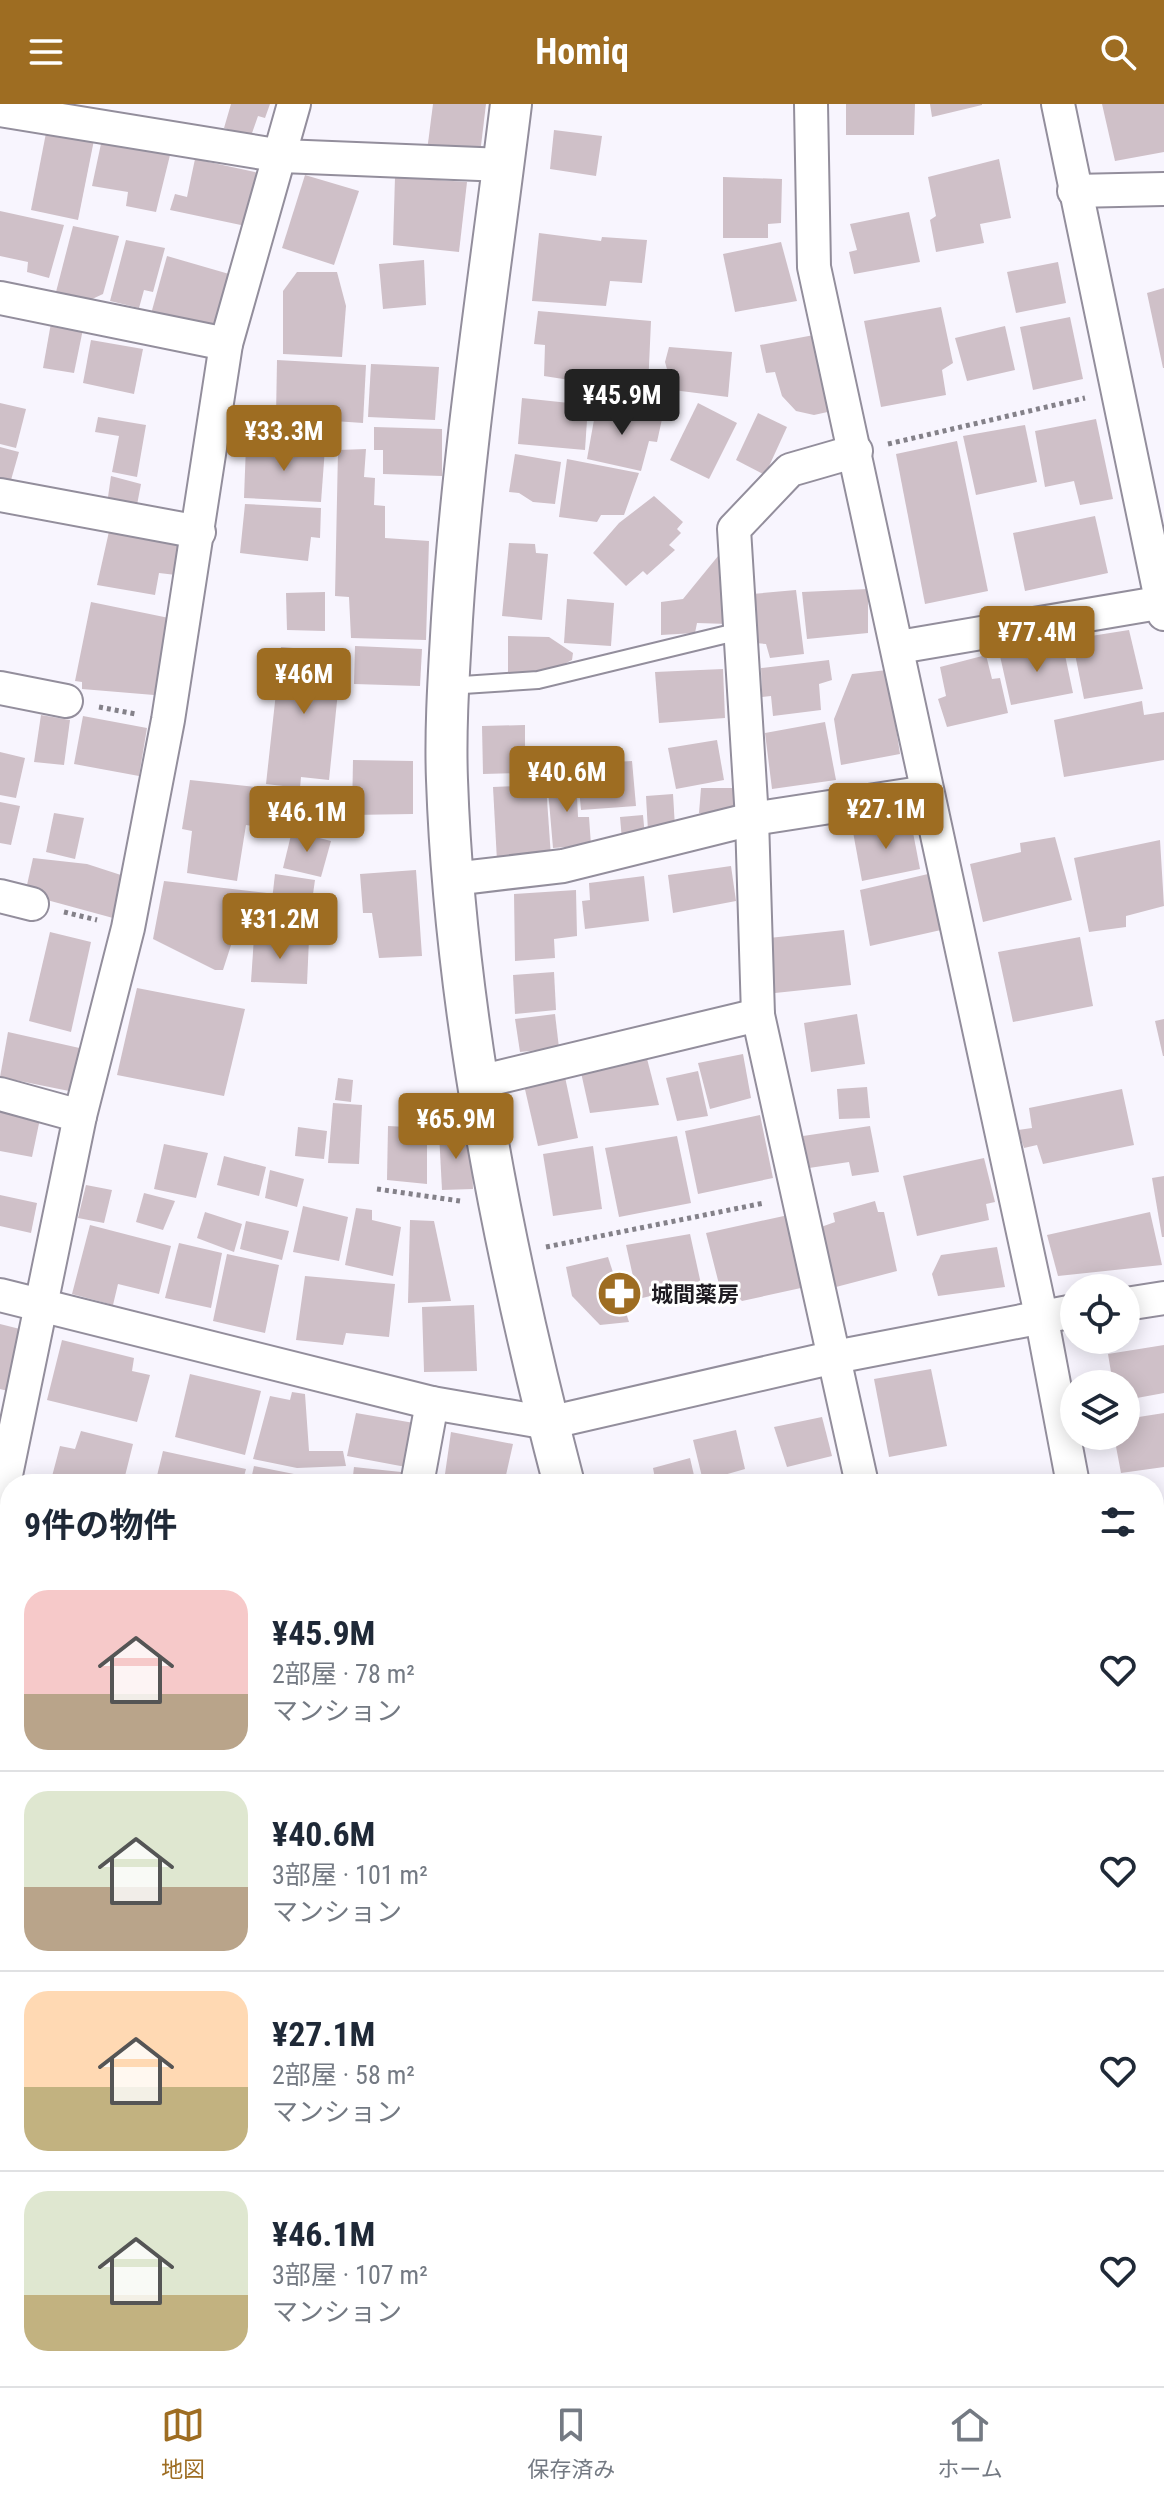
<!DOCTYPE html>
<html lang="ja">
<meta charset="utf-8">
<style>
body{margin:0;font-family:"Roboto Condensed","Noto Sans JP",sans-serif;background:#f6f6f7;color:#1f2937;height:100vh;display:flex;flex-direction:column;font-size:30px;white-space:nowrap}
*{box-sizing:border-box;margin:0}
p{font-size:26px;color:#747a83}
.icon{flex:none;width:44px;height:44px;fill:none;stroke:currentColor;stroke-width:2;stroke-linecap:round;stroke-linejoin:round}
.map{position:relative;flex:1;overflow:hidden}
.details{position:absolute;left:0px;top:1370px;width:1164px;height:912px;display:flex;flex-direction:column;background:#fff;border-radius:32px 32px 0 0;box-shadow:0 4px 20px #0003}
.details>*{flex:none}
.fabs{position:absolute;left:1060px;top:1170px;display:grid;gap:16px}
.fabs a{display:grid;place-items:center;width:80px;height:80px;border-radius:50%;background:#fff;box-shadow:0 4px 20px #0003;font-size:40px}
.price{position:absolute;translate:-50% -68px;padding:0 18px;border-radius:8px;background:#9e6d22;color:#fff;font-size:26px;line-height:52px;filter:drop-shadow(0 2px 4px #0008)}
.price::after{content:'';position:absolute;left:50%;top:48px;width:24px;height:18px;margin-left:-12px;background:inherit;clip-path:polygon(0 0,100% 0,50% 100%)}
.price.selected{background:#222;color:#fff}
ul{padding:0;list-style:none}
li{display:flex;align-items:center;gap:24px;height:200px;padding:0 24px}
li+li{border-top:2px solid #e0e1e3}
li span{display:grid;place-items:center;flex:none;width:224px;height:160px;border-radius:24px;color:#555}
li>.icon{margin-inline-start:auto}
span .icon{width:96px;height:96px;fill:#fffc;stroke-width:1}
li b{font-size:34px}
h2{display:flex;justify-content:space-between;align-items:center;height:96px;padding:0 24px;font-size:34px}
header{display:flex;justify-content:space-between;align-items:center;height:104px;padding:0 24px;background:#9e6d22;color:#fff;font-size:36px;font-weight:700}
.tabs{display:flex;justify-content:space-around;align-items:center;height:112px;border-top:2px solid #e0e1e3;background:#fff;font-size:22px;color:#747a83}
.tabs a{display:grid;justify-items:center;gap:4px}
.tabs .selected{color:#9e6d22}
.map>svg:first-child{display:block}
.building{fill:#cfc0c8}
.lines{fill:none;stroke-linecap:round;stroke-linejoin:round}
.service-casing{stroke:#938e9c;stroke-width:20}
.minor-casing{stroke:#938e9c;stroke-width:36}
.tertiary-casing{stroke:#938e9c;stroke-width:44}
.path{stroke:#848189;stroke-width:5;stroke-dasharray:4 4;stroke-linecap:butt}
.service{stroke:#fff;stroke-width:16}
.minor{stroke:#fff;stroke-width:32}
.tertiary{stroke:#fff;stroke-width:40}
.labels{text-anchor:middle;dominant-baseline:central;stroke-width:6;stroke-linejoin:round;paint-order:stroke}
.poi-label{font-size:22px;font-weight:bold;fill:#1e1c22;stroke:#fff;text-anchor:start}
</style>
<header><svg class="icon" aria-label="menu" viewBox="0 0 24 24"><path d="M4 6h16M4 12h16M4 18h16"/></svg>Homiq<svg class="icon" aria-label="search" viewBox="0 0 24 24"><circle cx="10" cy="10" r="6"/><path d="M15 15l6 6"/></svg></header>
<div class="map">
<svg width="1164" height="2282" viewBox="0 0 1164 2282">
<rect width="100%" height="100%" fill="#f8f5fe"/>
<g class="building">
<path d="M231,0H270L265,14L258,12L251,32L224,24Z"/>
<path d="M433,0H486L480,50L427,47Z"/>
<path d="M846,0H915L914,31H846Z"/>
<path d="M930,0H982V1L932,13Z"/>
<path d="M1102,0H1164V48L1115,57Z"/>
<path d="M554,26L602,32L596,72L550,65Z"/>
<path d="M46,29L94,36L78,116L31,106Z"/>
<path d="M102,35L171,47L156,108L126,102L128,88L92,82Z"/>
<path d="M195,55L268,71L255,124L170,106L175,90L187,93Z"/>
<path d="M999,55L1011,114L980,120L984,139L936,148L930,116L936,112L928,73Z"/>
<path d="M305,71L359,87L334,161L282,144Z"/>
<path d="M395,73L467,78L459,148L393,141Z"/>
<path d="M723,73L782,75L781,119L768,120V134H723Z"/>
<path d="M0,107L64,121L49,174L27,168L28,158L0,152Z"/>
<path d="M909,108L920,158L854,170L849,148L857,146L850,120Z"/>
<path d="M73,122L119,132L103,190L90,196L56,188Z"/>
<path d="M539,129L601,137L602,133L647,136L642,179L610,177L606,202L532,197Z"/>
<path d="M126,136L165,144L153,188L144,186L139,204L110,197Z"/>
<path d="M781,138L797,197L735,208L723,150Z"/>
<path d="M167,152L236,172L221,229L151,210Z"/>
<path d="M424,156L426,201L383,205L379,160Z"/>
<path d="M1058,158L1066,199L1016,209L1007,168Z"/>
<path d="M297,168H337L346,202L342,253L283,250V187Z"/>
<path d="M1164,184V264H1163L1147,189Z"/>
<path d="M941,203L953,259L942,266L946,291L881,303L864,217Z"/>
<path d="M538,207L651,217L648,284L576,281V277L544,272L545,241L534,240Z"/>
<path d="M1070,213L1083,275L1033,286L1020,223Z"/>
<path d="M51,219L83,225L74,269L43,264Z"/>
<path d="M1005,222L1015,266L967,277L955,234Z"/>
<path d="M814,231L832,307L814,311L796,307L782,292L775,268L766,269L760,241Z"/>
<path d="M91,236L143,245L134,290L83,279Z"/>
<path d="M669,243L732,248L728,293L673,286L665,258Z"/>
<path d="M277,256L366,261L363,319L276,313Z"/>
<path d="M371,260L439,263L435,316L368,313Z"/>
<path d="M522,294L588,301L585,346L518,340Z"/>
<path d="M0,299L26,305L16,344L0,340Z"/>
<path d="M597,299L662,315L657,338L649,337L641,367L587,355Z"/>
<path d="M698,299L737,319L709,375L670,356Z"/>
<path d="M758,309L787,323L765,371L736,356Z"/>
<path d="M98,313L146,321L137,373L112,368L119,332L95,328Z"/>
<path d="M1096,315L1113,395L1080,401L1074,377L1045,383L1035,327Z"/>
<path d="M1025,321L1037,378L976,391L963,332Z"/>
<path d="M374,323L442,325V372L383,370V346H374Z"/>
<path d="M957,337L988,487L925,500L896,350Z"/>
<path d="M246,341L325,344L321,398L244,394Z"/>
<path d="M0,343L19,348L9,383L0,380Z"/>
<path d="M366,345L364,373L375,374L374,401L385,402V434L429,437L426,536L351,534L349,493L335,492L338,346Z"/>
<path d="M515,350L561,358L555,400L533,398L519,389L509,388Z"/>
<path d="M567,355L639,369L624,411H601L597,418L559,413Z"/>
<path d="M111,372L141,380L136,406L107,400Z"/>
<path d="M654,392L683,418L677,425L681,429L669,441L675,446L647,471L643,467L626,482L593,449L619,419Z"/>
<path d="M245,400L321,404L320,434L311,433L308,457L240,449Z"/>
<path d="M1095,412L1108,469L1025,487L1013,429Z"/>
<path d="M110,423L183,435L176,471L159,469L155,491L97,481Z"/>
<path d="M509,439L535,440L536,449L548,450L542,516L502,512Z"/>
<path d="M723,446L728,520L697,519L695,529L661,531V498L683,495Z"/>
<path d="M868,485V529L807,535L802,488Z"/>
<path d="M796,486L804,550L770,554L766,540L755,539L752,490Z"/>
<path d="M325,488V527L287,526L286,489Z"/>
<path d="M567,495L614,499L611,542L564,539Z"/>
<path d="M91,498L169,514L154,591L82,585V578L75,577Z"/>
<path d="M1129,526L1143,585L1084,595L1072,535Z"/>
<path d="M508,532L549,533L573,549L572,556L544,570H508Z"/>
<path d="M1062,537L1073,589L1011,601L1000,552Z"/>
<path d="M355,542L422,545L420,582L354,580Z"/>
<path d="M281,543L342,548L329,676L301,673L300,684L266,680Z"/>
<path d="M986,551L992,575L1000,574L1008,609L947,623L938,595L946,592L940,563Z"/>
<path d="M829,556L832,576L819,580L821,606L773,612L771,592L762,593L761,564Z"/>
<path d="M723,565L725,614L659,619L655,568Z"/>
<path d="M887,566L900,650L841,661L834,615L852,570Z"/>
<path d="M1142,597L1144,611L1164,608V656L1064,673L1054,616Z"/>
<path d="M41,611L70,616L64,661L34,658Z"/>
<path d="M83,612L147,624L139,672L74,660Z"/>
<path d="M825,618L836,676L772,685L765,629Z"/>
<path d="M525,621V669L483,670L482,622Z"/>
<path d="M717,636L724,676L676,685L668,644Z"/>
<path d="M0,648L25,654L16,694L0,691Z"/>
<path d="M353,656L413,657V710L352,711Z"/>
<path d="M632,657L636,702L581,706L577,660Z"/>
<path d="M576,672L578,713H589L591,741L553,744L547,674Z"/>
<path d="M190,676L265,684L259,723L246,721L237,777L187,769L192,727L182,725Z"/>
<path d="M546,681L551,753L497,757L493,683Z"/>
<path d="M701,684H736L735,709H699Z"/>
<path d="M673,690L675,723L648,727L646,692Z"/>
<path d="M0,698L20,702L11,741L0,739Z"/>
<path d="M54,709L84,714L75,755L46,748Z"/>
<path d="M643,711L645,733L622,736L620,713Z"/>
<path d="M911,718L920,765L862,777L853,728Z"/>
<path d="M292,727L331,737L321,773L283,764Z"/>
<path d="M1055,733L1072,796L983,818L970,760L1021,748L1020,739Z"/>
<path d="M1160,736L1164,802L1126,812V823L1089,828L1074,754Z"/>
<path d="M33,754L87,760L124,772L113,814L25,790Z"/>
<path d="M731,762L736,797L673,809L668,771Z"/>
<path d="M416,766L422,852L379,854L372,809H363L360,770Z"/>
<path d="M275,770L315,776L309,818L270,814Z"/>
<path d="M928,770L941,826L870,842L860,786Z"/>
<path d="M644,772L649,817L585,825L582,797L590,796L589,779Z"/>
<path d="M164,777L267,789L265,802L254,803L249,837L233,835L223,866H215L153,835Z"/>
<path d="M576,786L577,832L554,835L555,854L515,857L514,790Z"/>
<path d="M844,826L851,881L775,889L769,834Z"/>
<path d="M50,828L91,838L71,928L29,917Z"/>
<path d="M254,833L309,835L307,880L251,878Z"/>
<path d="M1080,833L1093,902L1013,918L998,848Z"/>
<path d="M554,868L556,906L515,910L513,871Z"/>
<path d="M137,884L245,905L224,992L117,971Z"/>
<path d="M555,910L559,944L520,948L515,915Z"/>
<path d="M857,910L865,960L811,968L804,919Z"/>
<path d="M1164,915V952H1163L1155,917Z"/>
<path d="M8,928L84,945L74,988L0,973Z"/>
<path d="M645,947L659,1001L590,1009L580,964Z"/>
<path d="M743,950L751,994L710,1005L698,959Z"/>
<path d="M698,967L708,1012L677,1017L666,974Z"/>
<path d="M565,973L578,1034L538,1042L524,981Z"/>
<path d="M338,974L353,976L351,998L335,996Z"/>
<path d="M867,983L870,1014L839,1015L837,985Z"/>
<path d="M1122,985L1134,1041L1043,1060L1037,1041L1024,1044L1018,1026L1032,1024L1029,1004Z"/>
<path d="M333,999L362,1001L359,1060L328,1059Z"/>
<path d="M0,1002L41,1010L32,1053L0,1047Z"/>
<path d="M760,1011L773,1074L698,1090L685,1027Z"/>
<path d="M388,1022L427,1024V1080L387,1076Z"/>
<path d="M870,1022L879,1068L852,1072L849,1058L809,1064L803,1032Z"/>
<path d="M298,1023L327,1027L324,1055L295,1052Z"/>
<path d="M471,1028L473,1085L442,1086L439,1029Z"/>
<path d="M677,1032L691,1099L619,1113L605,1044Z"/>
<path d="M164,1040L208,1049L196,1094L154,1085Z"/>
<path d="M593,1042L602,1105L553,1112L543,1050Z"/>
<path d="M224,1052L266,1063L259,1092L217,1081Z"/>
<path d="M984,1054L995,1098L986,1100L989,1116L917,1132L903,1072Z"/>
<path d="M270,1066L304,1075L297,1103L265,1094Z"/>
<path d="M1164,1072V1133H1162L1152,1074Z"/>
<path d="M86,1081L112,1086L104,1119L78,1114Z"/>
<path d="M144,1089L175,1097L163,1126L136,1118Z"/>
<path d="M0,1091L37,1099L31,1129L0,1122Z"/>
<path d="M875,1097L878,1108H884L897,1167L836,1183L821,1123L835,1118L833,1109Z"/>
<path d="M303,1102L348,1113L339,1157L293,1148Z"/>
<path d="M356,1104L372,1106V1116L401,1123L393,1172L345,1161Z"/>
<path d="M205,1108L242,1120L234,1148L197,1134Z"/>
<path d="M1150,1108L1162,1161L1058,1172L1047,1131Z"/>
<path d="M793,1110L810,1182L742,1197L737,1192H722L706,1129Z"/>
<path d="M410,1116L434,1117L451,1197L408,1199Z"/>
<path d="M246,1117L289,1127L282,1156L240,1145Z"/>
<path d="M90,1121L171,1142L159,1190L118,1180L113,1201L72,1190Z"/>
<path d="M690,1130L701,1180L638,1195L626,1141Z"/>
<path d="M179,1139L222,1149L211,1204L165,1194Z"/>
<path d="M997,1143L1005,1183L938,1192L932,1170L941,1151Z"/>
<path d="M227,1150L279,1161L265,1229L213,1217Z"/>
<path d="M608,1153L629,1218L600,1221L572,1192L566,1163Z"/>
<path d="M305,1172L395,1180L389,1233L346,1229L343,1241L296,1236Z"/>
<path d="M474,1201L477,1267L424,1268L422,1203Z"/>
<path d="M0,1220L28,1227L12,1288L0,1285Z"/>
<path d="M62,1236L134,1254L132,1267L150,1271L137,1318L47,1296Z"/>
<path d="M1164,1241V1289L1126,1296V1280H1113L1108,1250Z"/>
<path d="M931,1265L947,1342L889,1353L874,1275Z"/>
<path d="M190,1270L261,1287L245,1351L175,1333Z"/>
<path d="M292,1288L305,1290L309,1347H343L346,1362L297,1364L253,1355L270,1292L290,1296Z"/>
<path d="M356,1309L414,1319L406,1363L347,1352Z"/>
<path d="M1164,1309V1363L1121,1369L1114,1332H1126V1315Z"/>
<path d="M822,1313L832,1352L787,1363L774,1323Z"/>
<path d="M736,1326L745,1365L703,1377L693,1336Z"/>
<path d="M81,1327L133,1340L123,1380H50L60,1342L75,1345Z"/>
<path d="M451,1328L513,1340L504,1380L444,1377Z"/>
<path d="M163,1347L246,1365L242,1380H155Z"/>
<path d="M690,1354L696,1380H656L653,1364Z"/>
<path d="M254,1362L314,1374L313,1380H250Z"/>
<path d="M354,1363L401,1368L400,1380H352Z"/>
<path d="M9,1432L10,1433V1494L0,1492V1473Z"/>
<path d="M1164,1443V1495L1156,1496L1154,1444Z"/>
<path d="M1164,1507V1553H1162L1154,1508Z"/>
<path d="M7,1607L10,1608V1668L0,1666V1633Z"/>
<path d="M8,1731H10V1760L3,1759Z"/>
<path d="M1164,1752V1777H1163L1158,1753Z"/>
<path d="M0,1799L10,1801V1847L6,1862H0Z"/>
<path d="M3,1933L10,1936V1967L0,1965Z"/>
<path d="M1164,1989V2061L1154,2063V1990Z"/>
<path d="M9,1999H10V2044L0,2041Z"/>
<path d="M6,2049L10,2050V2104L0,2101V2053Z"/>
<path d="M1164,2102V2160L1154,2162V2104Z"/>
<path d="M1164,2185V2249L1154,2251V2187Z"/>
<path d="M3,2212L10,2215V2272H20L16,2282H0V2222Z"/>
<path d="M86,2272H175L172,2282H83Z"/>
<path d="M244,2272H273L272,2277L244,2274Z"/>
<path d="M501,2272H523L519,2282L500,2278Z"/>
<path d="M565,2272H631V2282H564Z"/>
<path d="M758,2272L764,2282H682L684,2273Z"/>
<path d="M852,2272H928L930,2282H853Z"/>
</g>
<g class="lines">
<defs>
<path id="service" d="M448,582L538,576L740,527"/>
<g id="minor">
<path d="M811,0L814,163L1041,1211L1073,1380"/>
<path d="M1058,0L1164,510"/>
<path d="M0,6L282,52L504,61"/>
<path d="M1074,87L1164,85"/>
<path d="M0,194L226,240"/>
<path d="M856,347L790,366L734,425L752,715L758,911L862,1380"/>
<path d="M0,391L199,428"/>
<path d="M899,543L1164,498"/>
<path d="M0,584L66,597"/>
<path d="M453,775L563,762L752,715L927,688"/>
<path d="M0,792L32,800"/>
<path d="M479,978L758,911"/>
<path d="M0,990L80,1012"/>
<path d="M0,1191L432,1299L548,1319L835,1253L1074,1207"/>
<path d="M1126,1200L1164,1194"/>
<path d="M417,1380L432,1299"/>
<path d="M0,1400L80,1012L128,824L168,616L226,240L294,0"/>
<path d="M0,1588L10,1591"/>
<path d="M0,1782L10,1784"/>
<path d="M1154,1811L1164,1864"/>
<path d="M0,1976L10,1978"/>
<path d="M1154,2072L1164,2070"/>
<path d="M0,2121L10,2125"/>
<path d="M0,2183L10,2154"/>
<path d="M1154,2261L1164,2259"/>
<path d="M309,2272L313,2282"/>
<path d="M352,2272L409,2282"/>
<path d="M1057,2282L1104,2272"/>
</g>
<g id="tertiary">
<path d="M511,0C490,171 463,343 452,515C449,568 445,623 447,676C455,909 505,1155 564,1380"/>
<path d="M781,2272L783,2282"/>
</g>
</defs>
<use href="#service" class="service-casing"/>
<use href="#minor" class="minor-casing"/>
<use href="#tertiary" class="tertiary-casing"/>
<g class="path">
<path d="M888,340L1085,294"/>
<path d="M99,603L136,610"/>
<path d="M64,808L97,816"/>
<path d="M377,1085L460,1097"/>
<path d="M546,1143L764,1099"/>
</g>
<use href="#service" class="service"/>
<use href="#minor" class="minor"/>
<use href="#tertiary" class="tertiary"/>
</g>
<defs>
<symbol id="pharmacy-disc" viewBox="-11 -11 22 22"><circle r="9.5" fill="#9e6d22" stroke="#fff"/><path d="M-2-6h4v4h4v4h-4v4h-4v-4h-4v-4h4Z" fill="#fff"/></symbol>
</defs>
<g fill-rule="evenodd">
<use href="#pharmacy-disc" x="594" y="1164" width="51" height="51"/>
</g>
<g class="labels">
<g class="poi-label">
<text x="651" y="1190">城間薬房</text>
</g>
</g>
</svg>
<div class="fabs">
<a><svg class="icon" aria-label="locate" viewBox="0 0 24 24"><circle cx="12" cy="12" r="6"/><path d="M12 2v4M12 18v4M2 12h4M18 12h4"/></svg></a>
<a><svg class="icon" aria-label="layers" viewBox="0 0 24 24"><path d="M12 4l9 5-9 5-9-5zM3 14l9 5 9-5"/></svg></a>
</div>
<b class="price selected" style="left:622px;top:333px">¥45.9M</b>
<b class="price" style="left:284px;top:369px">¥33.3M</b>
<b class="price" style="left:1037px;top:570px">¥77.4M</b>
<b class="price" style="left:304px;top:612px">¥46M</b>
<b class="price" style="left:567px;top:710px">¥40.6M</b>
<b class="price" style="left:886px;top:747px">¥27.1M</b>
<b class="price" style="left:307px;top:750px">¥46.1M</b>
<b class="price" style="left:280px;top:857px">¥31.2M</b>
<b class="price" style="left:456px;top:1057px">¥65.9M</b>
<section class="details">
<h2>9件の物件<svg class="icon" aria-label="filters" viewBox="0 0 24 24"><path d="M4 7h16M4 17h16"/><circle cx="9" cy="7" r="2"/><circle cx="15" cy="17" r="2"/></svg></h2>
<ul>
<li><span style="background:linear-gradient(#f6c9c9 65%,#b9a48a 0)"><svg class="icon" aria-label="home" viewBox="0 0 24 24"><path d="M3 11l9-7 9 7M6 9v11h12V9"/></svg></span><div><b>¥45.9M</b><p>2部屋 · 78 m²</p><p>マンション</p></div><svg class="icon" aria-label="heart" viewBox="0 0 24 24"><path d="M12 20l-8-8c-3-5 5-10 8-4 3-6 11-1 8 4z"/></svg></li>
<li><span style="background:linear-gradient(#dfe7d0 60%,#b9a48a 0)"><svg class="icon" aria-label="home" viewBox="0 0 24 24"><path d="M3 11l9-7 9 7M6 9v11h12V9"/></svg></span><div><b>¥40.6M</b><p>3部屋 · 101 m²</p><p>マンション</p></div><svg class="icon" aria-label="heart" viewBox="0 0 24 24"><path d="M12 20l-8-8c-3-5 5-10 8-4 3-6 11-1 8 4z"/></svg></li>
<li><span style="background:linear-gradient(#ffd9b3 60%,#c2b280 0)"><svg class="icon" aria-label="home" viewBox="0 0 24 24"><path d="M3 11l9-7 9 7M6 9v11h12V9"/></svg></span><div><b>¥27.1M</b><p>2部屋 · 58 m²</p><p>マンション</p></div><svg class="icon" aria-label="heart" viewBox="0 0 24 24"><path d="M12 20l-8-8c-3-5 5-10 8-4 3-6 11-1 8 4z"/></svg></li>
<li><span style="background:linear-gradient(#dfe7d0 65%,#c2b280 0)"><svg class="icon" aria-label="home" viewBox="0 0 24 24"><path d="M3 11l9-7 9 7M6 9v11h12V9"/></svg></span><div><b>¥46.1M</b><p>3部屋 · 107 m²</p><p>マンション</p></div><svg class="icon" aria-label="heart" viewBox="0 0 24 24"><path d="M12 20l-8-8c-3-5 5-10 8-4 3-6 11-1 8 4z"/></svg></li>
</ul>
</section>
</div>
<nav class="tabs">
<a class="selected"><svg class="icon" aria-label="map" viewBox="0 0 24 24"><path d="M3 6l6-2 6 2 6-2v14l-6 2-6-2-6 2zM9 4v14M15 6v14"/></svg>地図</a>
<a><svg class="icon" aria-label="saved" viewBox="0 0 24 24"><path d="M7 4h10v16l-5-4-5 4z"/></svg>保存済み</a>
<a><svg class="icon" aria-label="home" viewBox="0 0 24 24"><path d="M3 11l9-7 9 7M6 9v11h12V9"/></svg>ホーム</a>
</nav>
